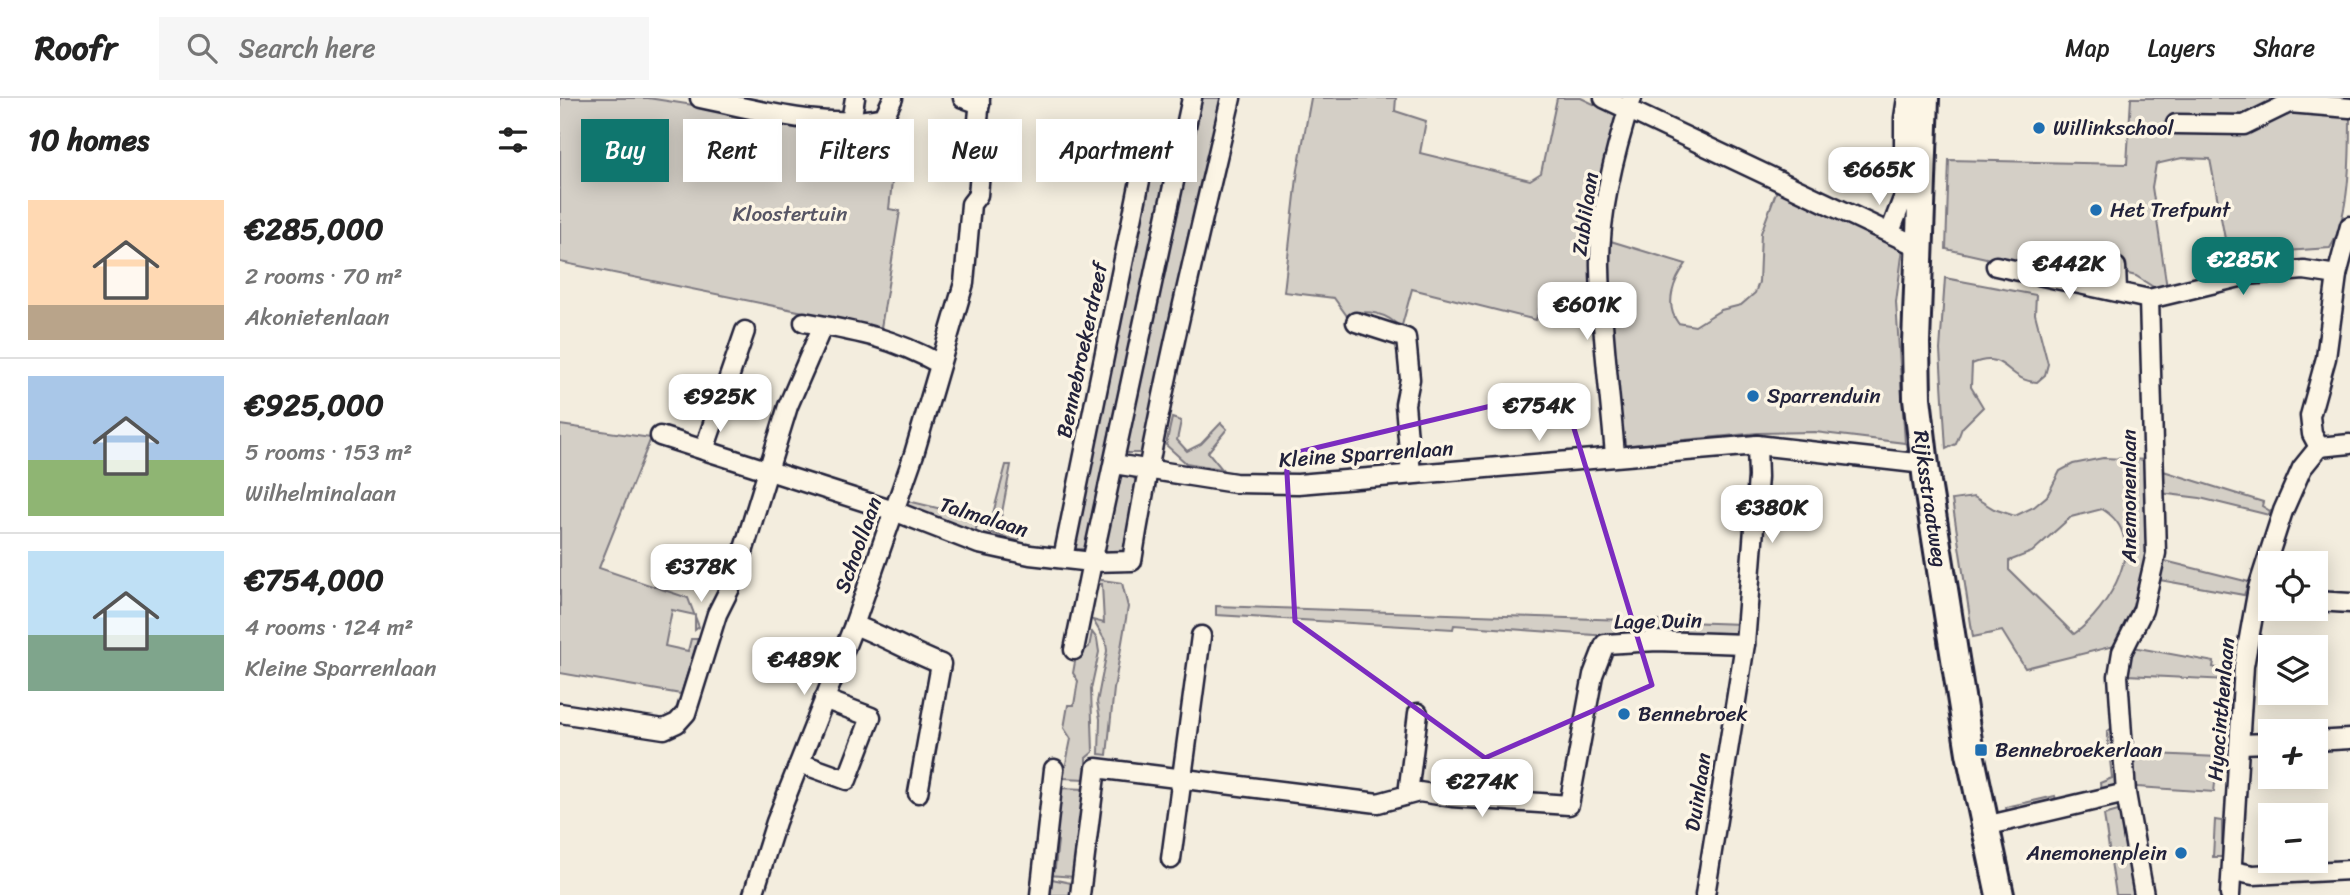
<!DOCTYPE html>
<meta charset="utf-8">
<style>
body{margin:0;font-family:Sriracha,sans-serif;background:#f6f6f6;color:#222;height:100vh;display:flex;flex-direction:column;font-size:26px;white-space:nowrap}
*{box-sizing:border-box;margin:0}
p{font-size:23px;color:#767676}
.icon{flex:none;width:38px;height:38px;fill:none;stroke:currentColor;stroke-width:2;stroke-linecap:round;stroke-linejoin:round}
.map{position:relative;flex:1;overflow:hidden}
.side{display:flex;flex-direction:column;background:#fff;width:560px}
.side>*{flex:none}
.top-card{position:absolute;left:21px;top:21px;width:665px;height:63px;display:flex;gap:14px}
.controls{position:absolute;left:1698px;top:453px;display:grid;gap:14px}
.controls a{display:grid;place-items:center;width:70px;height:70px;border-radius:0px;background:#fff;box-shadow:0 4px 18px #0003;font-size:35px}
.price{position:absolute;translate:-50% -60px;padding:0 16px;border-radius:14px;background:#fff;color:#222;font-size:23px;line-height:46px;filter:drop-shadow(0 2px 4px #0008)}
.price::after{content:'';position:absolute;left:50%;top:42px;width:21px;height:16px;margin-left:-10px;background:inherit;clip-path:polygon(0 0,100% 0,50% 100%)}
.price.selected{background:#0f766e;color:#fff}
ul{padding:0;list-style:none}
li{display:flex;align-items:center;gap:21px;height:175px;padding:0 28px}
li+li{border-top:2px solid #e0e0e0}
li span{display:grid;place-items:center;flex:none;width:196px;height:140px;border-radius:0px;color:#555}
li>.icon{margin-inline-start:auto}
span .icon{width:84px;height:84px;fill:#fffc;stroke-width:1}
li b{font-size:30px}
h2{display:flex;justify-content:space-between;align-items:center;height:84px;padding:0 28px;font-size:30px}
.pill{padding:0 24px;border-radius:0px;background:#fff;box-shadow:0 4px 18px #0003;font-size:24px;line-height:63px}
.pill.selected{background:#0f766e;color:#fff}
header{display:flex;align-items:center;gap:42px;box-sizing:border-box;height:98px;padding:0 35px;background:#fff;border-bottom:2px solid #e0e0e0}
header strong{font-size:33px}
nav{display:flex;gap:38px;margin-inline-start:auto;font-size:24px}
.search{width:490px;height:63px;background:#f6f6f6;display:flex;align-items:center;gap:18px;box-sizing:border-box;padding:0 24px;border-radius:0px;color:#767676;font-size:26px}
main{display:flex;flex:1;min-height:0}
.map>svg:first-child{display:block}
.green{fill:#d4cfc6;stroke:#7b7880;stroke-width:2;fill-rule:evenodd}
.water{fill:#aca7a6;stroke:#75727b;stroke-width:2}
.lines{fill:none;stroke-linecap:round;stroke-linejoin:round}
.street-casing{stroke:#22223b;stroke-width:23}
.primary-casing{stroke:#22223b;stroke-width:32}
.street{stroke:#fcf5e5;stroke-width:18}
.primary{stroke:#fcf5e5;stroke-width:26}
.marked{fill:none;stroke:#7b2cbf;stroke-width:5;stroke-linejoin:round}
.poi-dot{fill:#1f6fb2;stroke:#fcf5e5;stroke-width:2.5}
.labels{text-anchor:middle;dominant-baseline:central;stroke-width:7;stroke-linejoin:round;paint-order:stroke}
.poi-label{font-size:21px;fill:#22223b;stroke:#fcf5e5;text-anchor:start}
.park-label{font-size:21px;fill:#575665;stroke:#fcf5e5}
.street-label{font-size:21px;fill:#22223b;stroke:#fcf5e5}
</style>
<header>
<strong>Roofr</strong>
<div class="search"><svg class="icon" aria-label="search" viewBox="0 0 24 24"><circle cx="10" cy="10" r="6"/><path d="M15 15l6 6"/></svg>Search here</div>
<nav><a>Map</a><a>Layers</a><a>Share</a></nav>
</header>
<main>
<section class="side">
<h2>10 homes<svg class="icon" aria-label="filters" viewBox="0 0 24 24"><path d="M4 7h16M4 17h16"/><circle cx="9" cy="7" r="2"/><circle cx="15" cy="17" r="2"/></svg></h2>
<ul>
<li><span style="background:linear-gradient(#ffd9b3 75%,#b9a48a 0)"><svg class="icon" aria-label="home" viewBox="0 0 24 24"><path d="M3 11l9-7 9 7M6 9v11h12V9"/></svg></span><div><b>€285,000</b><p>2 rooms · 70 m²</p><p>Akonietenlaan</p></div></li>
<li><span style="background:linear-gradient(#a9c7e8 60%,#8fb573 0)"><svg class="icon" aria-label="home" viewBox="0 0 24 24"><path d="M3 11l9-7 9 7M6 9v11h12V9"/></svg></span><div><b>€925,000</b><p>5 rooms · 153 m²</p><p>Wilhelminalaan</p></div></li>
<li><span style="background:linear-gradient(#bfe0f5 60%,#7fa58c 0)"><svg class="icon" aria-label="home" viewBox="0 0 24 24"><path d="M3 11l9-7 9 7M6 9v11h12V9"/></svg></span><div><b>€754,000</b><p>4 rooms · 124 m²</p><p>Kleine Sparrenlaan</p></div></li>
</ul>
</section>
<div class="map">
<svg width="1790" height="797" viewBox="0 0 1790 797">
<rect width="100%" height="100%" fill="#f3edde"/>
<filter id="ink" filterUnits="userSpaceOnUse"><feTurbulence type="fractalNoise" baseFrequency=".0143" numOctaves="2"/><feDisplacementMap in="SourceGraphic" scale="14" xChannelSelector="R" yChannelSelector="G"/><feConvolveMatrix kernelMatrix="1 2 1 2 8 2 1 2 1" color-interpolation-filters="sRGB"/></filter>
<g filter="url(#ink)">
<g class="green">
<path d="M0,0H88L287,31H338L329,111L340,113L321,230L0,164Z"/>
<path d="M639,0H663L646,62L583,355H566L564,349Z"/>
<path d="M751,0H836L835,13L866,23L860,55L970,82L981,75L997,0H1021L1057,17L1044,68L1037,204L980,206L976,222L852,191L841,231C829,215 805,210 787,218L774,200L724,194L738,71Z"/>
<path d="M1571,0H1724L1715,2L1690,18L1611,33L1727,15L1790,17C1790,59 1790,118 1770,150L1668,157L1650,61L1622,60L1596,66L1592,89L1607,190L1598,192L1576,178L1499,158L1497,176L1386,151L1389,62L1567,66Z"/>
<path d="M601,62L609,67L549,337L530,444L528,451H517L512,446L590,68Z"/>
<path d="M1218,89L1343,150L1336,204L1345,345L1255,334L1198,335L1060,348L1044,141L1126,166C1114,182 1104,206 1118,225L1135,228L1161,212L1181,207L1195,195L1199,184L1201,135Z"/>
<path d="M1385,180L1476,197L1475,216L1488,266L1485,277L1477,284C1446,283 1447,251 1412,266L1411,289L1423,309L1402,330L1396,346L1386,351L1380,252Z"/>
<path d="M612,320L621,323L617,342L627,353L641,346L661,325L667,331L648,354L662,371L626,365L606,347Z"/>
<path d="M0,327L91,340L39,470L128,500L139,529L135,532V517L112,512L105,548L128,553L131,541H138L121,596L0,575Z"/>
<path d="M1543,360L1589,362V469L1562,546L1465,570L1442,533L1413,539L1392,402L1414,399L1434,411L1455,418L1474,409L1487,398L1500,373L1513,366ZM1542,411C1593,441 1548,512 1514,536L1449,472V463L1472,454L1511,419Z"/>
<path d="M446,367H451L440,425L461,439L458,443L428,434Z"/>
<path d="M1597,371L1703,404L1702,408L1710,413L1709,417L1640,400L1600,395Z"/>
<path d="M563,377L573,379L579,386L567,449L559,456L547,455L543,447L556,386Z"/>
<path d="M348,403L419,420L415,435L346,408Z"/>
<path d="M1601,462L1689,484L1684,497L1594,481Z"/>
<path d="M535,481L562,485L568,509L554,591L547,657L539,656L540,621L537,604L547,553L546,544L533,522L544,525L542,486H533Z"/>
<path d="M656,508L1182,526L1181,539L1049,538L894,527L893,531L656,517Z"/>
<path d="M532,534L537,541L539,554L531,591L533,654L526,660V681L503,680L511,641L504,630L508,607H514L518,583L513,575L516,558L529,549Z"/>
<path d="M1573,549L1654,564L1653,569L1669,574L1668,582L1567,577Z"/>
<path d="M1554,628L1559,690L1541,694L1540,685L1552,680L1547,634Z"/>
<path d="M1573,655L1658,659L1654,694L1577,689L1572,680Z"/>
<path d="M499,690L527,691L515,779L488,777V770H495L498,743L492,738Z"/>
<path d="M1495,698L1497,707L1448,719L1446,709Z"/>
<path d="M1565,711L1581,797H1556L1544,717Z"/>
<path d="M1655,722L1662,723V759H1653Z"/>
<path d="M492,781L511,785L510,797H489Z"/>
</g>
<path class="water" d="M55,42L66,48L68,60C56,66 45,72 34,61L36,50Z"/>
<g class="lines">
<defs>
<g id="street">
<path d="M140,0C199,12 264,32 324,19L333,0"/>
<path d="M403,0L420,6"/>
<path d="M632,0L532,464L572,463C597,307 635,154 671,0"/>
<path d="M1044,0L1361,150"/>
<path d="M291,23L295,0"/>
<path d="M1616,26L1684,27L1729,5L1790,10"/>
<path d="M1330,134L1344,98V20L1347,0"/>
<path d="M1436,168L1589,201L1688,177L1744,172L1777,177"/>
<path d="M1556,169L1557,193"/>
<path d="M244,224C299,234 330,239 380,266"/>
<path d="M796,224L846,240L850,281L845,306L851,376"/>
<path d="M100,338L334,413L419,446L470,457L532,464L514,552"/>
<path d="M1759,349L1752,336L1750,318L1766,260L1777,177L1790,128"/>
<path d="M1759,349L1790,346"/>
<path d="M144,352L185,233"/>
<path d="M1055,357C1050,294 1041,231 1040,169C1039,113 1055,52 1072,0"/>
<path d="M554,366L675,385L738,386L1197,347L1364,366"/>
<path d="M503,460L585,58L618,52"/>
<path d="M1755,503L1790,505"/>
<path d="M294,527C324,538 350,554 381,566L358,695"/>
<path d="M0,615L104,631L117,625L126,615L157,516L175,480L228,308L260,234"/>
<path d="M1755,643L1790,641"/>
<path d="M1680,646L1710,645"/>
<path d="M240,665L287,682L311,619L264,601"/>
<path d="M848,696L858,615"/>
<path d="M1438,725L1566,695"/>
<path d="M611,761L641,538"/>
<path d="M1673,773L1693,777L1790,772"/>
<path d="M193,797L216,724L294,527L354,356L404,185L411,106L418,97L421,64L415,57L420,0"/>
<path d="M480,797L494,671"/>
<path d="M520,797L536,670L818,705L859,694L892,699L1009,707L1033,577L1045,546L1097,543L1185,546"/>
<path d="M1145,797L1185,546L1198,379L1197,347"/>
<path d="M1584,797L1566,695L1558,578L1562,554L1583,512L1596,455L1589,201"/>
<path d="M1670,797L1684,568L1698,490L1723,413L1742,370L1759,349"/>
</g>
<g id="primary">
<path id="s1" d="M1365,0L1356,245L1357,300L1367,384L1410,655L1440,797"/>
</g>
</defs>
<use href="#street" class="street-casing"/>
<use href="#primary" class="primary-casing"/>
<use href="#street" class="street"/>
<use href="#primary" class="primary"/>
</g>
</g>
<path class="marked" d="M1002,291L1092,587L925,660L735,523L726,357Z"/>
<g class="poi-dot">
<circle cx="1479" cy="30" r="7"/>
<circle cx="1536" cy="112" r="7"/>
<circle cx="1193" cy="298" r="7"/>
<circle cx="1064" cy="616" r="7"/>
<rect x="1414" y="645" width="14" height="14" rx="3.5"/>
<circle cx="1621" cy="755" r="7"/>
</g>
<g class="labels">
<g class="poi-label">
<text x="1493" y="30">Willinkschool</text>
<text x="1550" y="112">Het Trefpunt</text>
<text x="1207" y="298">Sparrenduin</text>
<text x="1078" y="616">Bennebroek</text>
<text x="1435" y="652">Bennebroekerlaan</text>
<text x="1607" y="755" text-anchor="end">Anemonenplein</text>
</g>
<g class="park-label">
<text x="230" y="116">Kloostertuin</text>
</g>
<g class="street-label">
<text transform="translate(1025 116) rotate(-82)">Zublilaan</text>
<text transform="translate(522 252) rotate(-78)">Bennebroekerdreef</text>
<text transform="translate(806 356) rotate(-4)">Kleine Sparrenlaan</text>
<text transform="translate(1569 398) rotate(-90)">Anemonenlaan</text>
<text stroke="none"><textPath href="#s1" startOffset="402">Rijksstraatweg</textPath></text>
<text transform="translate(424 419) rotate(17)">Talmalaan</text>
<text transform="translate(298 447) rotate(-70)">Schoollaan</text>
<text transform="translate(1098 523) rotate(-1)">Lage Duin</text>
<text transform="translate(1661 611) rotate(-85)">Hyacinthenlaan</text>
<text transform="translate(1138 694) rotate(-81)">Duinlaan</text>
</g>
</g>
</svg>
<div class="controls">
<a><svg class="icon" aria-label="locate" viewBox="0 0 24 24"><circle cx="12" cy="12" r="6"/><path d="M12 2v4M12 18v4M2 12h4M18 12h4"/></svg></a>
<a><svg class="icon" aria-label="layers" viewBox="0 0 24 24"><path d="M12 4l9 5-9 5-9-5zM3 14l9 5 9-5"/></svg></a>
<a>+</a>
<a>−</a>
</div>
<b class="price" style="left:1319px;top:109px">€665K</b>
<b class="price selected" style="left:1683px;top:199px">€285K</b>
<b class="price" style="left:1509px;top:203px">€442K</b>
<b class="price" style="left:1027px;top:244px">€601K</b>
<b class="price" style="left:160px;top:336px">€925K</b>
<b class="price" style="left:979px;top:345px">€754K</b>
<b class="price" style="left:1212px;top:447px">€380K</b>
<b class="price" style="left:141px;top:506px">€378K</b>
<b class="price" style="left:244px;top:599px">€489K</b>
<b class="price" style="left:922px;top:721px">€274K</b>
<div class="top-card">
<a class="pill selected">Buy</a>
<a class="pill">Rent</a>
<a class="pill">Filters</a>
<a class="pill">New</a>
<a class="pill">Apartment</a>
</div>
</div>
</main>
